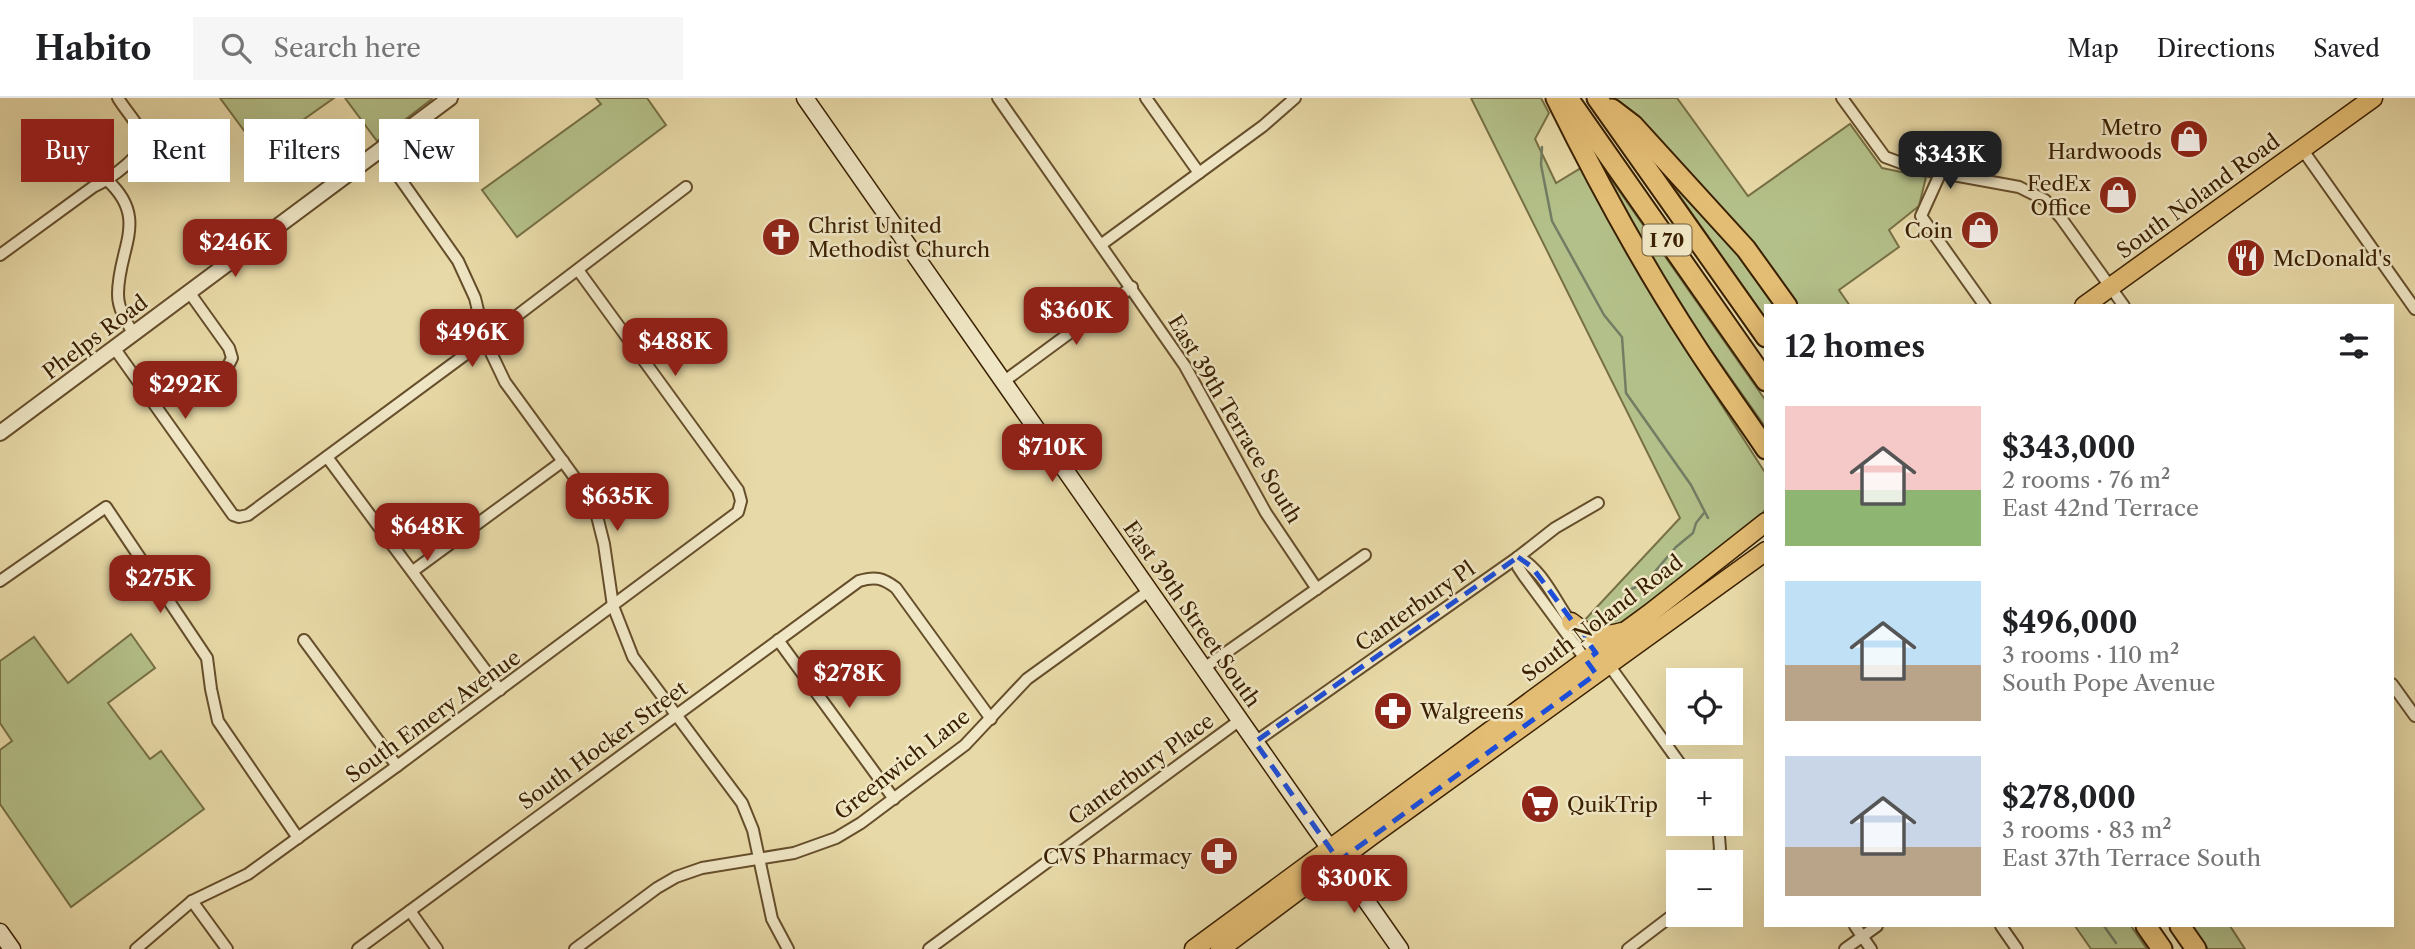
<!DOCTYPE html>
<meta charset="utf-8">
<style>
body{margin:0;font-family:"Libre Caslon Text",serif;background:#f6f6f6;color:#202124;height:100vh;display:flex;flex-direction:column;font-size:26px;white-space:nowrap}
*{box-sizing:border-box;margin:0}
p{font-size:23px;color:#757577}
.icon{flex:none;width:38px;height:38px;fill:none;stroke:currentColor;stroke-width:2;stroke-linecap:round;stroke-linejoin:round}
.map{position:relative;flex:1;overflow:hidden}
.panel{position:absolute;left:1764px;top:206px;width:630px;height:623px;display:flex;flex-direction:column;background:#fff;border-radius:0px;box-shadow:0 7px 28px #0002}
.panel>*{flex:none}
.top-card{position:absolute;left:21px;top:21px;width:665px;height:63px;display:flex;gap:14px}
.controls{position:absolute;left:1666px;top:570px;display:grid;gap:14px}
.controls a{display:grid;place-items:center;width:77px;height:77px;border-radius:0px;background:#fff;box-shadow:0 7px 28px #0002;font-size:35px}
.price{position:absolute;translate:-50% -60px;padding:0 16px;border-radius:14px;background:#8f2418;color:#fff;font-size:23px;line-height:46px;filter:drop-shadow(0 2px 4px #0008)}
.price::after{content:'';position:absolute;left:50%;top:42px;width:21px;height:16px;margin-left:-10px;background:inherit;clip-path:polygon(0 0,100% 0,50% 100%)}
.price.current{background:#222;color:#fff}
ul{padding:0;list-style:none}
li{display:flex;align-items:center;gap:21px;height:175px;padding:0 21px}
li span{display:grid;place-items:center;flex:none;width:196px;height:140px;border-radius:0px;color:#555}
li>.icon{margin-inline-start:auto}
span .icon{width:84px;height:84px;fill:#fffc;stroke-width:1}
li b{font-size:30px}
h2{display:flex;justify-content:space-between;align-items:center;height:84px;padding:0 21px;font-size:30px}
.chip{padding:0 24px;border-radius:0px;background:#fff;box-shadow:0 7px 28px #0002;font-size:24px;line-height:63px}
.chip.current{background:#8f2418;color:#fff}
header{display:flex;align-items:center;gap:42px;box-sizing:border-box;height:98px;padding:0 35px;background:#fff;border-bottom:2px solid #e0e0e0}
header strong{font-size:33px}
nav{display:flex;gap:38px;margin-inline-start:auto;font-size:24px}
.search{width:490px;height:63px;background:#f6f6f6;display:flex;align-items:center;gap:18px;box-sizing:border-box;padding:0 24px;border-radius:0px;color:#757577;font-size:26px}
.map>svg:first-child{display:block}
.green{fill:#b4c089;stroke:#777045;stroke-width:2}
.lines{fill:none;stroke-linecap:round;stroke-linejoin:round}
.stream{stroke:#727d64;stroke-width:2.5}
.minor-casing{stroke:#664e2b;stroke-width:14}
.tertiary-casing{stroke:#664e2b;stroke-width:18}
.secondary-casing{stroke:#3a2001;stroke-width:19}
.primary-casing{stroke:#3a2001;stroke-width:21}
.motorway-casing{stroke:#3a2001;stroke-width:23}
.minor{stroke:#f0e7c6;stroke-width:10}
.tertiary{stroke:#f0e7c6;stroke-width:14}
.secondary{stroke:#f0e7c6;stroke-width:16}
.primary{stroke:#e4bd74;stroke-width:18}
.motorway{stroke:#e4bd74;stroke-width:19}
.marked{fill:none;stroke:#1d4ed8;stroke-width:5;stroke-dasharray:14 9;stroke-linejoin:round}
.labels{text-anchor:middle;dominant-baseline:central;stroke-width:5;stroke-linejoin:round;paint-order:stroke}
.shield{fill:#f0e7c6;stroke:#715c3c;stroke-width:2}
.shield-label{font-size:19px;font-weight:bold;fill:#3a2001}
.poi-label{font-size:21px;fill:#3a2001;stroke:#f0e7c6;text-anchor:end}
.street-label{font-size:21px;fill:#3a2001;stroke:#f0e7c6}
</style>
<header>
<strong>Habito</strong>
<div class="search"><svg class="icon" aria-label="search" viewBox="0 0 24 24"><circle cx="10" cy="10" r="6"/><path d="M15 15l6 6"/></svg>Search here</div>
<nav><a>Map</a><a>Directions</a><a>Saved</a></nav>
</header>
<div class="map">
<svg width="2415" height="851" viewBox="0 0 2415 851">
<rect width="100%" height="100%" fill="#e8daa8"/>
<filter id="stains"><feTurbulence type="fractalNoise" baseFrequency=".00286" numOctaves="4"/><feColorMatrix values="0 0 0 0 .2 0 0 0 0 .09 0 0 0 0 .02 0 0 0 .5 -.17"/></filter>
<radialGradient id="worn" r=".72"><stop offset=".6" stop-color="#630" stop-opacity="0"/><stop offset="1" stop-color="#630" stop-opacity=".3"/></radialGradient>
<g class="green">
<path d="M220,0H334L259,53Z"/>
<path d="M345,0H431L432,1L377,43Z"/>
<path d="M596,0H647L666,27L517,139L482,92L601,6Z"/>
<path d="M1471,0H1541L1549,15L1535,41L1556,85L1581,70L1672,230L1766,376V410L1762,416L1687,477L1613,530L1581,526L1680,420Z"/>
<path d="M1615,0H1677L1748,98L1850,26L1882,70L1926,79L1919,108L1889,132L1899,149L1839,192L1850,208H1796Z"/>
<path d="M1604,71L1766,303V330L1694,228L1665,191L1599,74Z"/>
<path d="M1665,77L1749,167L1778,208H1766V221Z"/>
<path d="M131,536L155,570L108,605L150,661L161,653L204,711L71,809L0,706V652L12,643L0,625V563L34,539L68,585Z"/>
<path d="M2075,828H2131L2147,851H2091Z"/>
<path d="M2192,828H2230L2245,851H2208Z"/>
</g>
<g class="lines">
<g class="stream">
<path d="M1542,49L1541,67L1552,123L1604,217L1622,239L1626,295L1691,387L1708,420"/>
<path d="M1598,529L1605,519L1614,516L1627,493L1645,485L1676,449L1693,435L1696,425L1704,415"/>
<path d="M2104,828L2116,845"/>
</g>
<defs>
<g id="minor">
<path d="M998,0L1185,268L1266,415L1317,491"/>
<path d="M1146,0L1199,75"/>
<path d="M1842,0L1885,59L1915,70L2019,89L2045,102L2061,120L2124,208"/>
<path d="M2302,51L2415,211"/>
<path d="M380,52L458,163L475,200L485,242L505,284L594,406L604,446L613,508L633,559L742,705L753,732L772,821L788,851"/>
<path d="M1940,76L1921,118L1985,208"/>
<path d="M107,82C150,121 118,150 118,196C118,211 126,224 134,236"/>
<path d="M1102,146L1263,28L1295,0"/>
<path d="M0,157L93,89C108,82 150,55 142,36C137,24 125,12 118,0"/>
<path d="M189,194L229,250L232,260L227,270"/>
<path d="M115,251L233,417L239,419L248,417L485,242L686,89"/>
<path d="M1003,284L1132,189"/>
<path d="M327,359L500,592"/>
<path d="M1518,459C1541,470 1555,502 1569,522C1581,538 1594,554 1609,567L1686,674"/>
<path d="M1518,459V469L1524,478L1589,566"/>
<path d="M413,473L563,363"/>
<path d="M0,483L106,409L207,560L211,591L218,623L298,740"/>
<path d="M304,542L397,668"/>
<path d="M778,542L894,701"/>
<path d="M1204,570L1365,457"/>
<path d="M2392,586L2415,618"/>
<path d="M1255,644L1518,459L1555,430L1598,405"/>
<path d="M1717,765L1720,751L1718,726"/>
<path d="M192,803L227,851"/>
<path d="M410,813L437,851"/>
<path d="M1855,828L1871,851"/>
<path d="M2001,828L2017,851"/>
<path d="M136,851L192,803L248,776L397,668L738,414L741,403L738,392L578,172"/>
<path d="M358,851L859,483C875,478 883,480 896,490L991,621"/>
<path d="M575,851L657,790L676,779L702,770L794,755L836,740L861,725L965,647L1027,581L1150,492"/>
<path d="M929,851L1240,622"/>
<path d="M1628,851L1678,813"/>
<path d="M1845,851L1877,828"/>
</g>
<path id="tertiary" d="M0,335L450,0"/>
<g id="secondary">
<path d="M805,0L1400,851"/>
<path d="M0,834L12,851"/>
</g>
<g id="primary">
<path d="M2084,208L2373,0"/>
<path d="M1571,524C1588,538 1601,540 1622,534"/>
<path d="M1194,851L1649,516L1766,424"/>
<path d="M1220,851L1371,738L1766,453"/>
</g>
<g id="motorway">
<path d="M1556,0C1597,83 1642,166 1693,244C1716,280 1742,315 1766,351"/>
<path d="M1568,0L1766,283"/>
<path d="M1597,0L1766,239"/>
<path d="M1612,11L1633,27L1746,151L1787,208"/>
<path d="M2146,828L2162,851"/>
<path d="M2180,828L2196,851"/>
</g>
</defs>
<use href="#minor" class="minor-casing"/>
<use href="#tertiary" class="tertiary-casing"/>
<use href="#secondary" class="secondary-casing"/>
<use href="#primary" class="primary-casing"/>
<use href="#motorway" class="motorway-casing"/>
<use href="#minor" class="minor"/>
<use href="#tertiary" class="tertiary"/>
<use href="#secondary" class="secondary"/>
<use href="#primary" class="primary"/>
<use href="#motorway" class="motorway"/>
</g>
<path class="marked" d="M1518,459L1532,469L1596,555L1586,562L1596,576L1339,763L1255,644Z"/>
<defs>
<symbol id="shop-disc" viewBox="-11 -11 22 22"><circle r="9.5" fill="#8f2418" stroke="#f0e7c6"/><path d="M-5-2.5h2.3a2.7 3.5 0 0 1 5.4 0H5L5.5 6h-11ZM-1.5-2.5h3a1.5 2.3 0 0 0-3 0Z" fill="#fff"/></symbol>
<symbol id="church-disc" viewBox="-11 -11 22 22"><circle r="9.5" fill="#8f2418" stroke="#f0e7c6"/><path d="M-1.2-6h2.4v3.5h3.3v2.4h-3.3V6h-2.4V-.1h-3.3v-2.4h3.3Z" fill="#fff"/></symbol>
<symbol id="restaurant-disc" viewBox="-11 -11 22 22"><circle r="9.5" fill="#8f2418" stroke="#f0e7c6"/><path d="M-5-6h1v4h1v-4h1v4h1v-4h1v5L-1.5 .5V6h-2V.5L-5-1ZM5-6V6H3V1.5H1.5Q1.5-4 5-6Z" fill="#fff"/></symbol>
<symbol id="pharmacy-disc" viewBox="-11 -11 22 22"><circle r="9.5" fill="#8f2418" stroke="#f0e7c6"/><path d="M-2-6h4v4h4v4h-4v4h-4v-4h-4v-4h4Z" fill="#fff"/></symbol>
<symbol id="supermarket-disc" viewBox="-11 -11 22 22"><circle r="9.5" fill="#8f2418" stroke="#f0e7c6"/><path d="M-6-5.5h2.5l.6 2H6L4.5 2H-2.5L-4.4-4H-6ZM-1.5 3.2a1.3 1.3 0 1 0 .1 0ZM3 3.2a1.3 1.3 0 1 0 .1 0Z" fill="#fff"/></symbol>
</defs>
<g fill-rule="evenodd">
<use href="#shop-disc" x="2167" y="19" width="44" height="44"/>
<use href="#shop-disc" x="2096" y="75" width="44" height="44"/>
<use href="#shop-disc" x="1958" y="110" width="44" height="44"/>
<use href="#church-disc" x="759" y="117" width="44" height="44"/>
<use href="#restaurant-disc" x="2224" y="138" width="44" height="44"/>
<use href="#pharmacy-disc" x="1371" y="591" width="44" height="44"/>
<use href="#supermarket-disc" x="1518" y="684" width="44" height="44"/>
<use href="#pharmacy-disc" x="1197" y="736" width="44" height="44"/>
</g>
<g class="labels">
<rect class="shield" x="1642.5" y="126.5" width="49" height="31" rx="5"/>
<g class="shield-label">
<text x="1667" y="142">I 70</text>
</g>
<g class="poi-label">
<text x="2162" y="29">Metro<tspan x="2162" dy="24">Hardwoods</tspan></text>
<text x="2091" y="85">FedEx<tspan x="2091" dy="24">Office</tspan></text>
<text x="808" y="127" text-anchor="start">Christ United<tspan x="808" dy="24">Methodist Church</tspan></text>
<text x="1953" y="132">Coin</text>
<text x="2273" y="160" text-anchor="start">McDonald's</text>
<text x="1420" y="613" text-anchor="start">Walgreens</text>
<text x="1567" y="706" text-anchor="start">QuikTrip</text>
<text x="1192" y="758">CVS Pharmacy</text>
</g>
<g class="street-label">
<text transform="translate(2198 98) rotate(-36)">South Noland Road</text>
<text transform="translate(95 239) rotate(-37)">Phelps Road</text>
<text transform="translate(1235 321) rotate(59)">East 39th Terrace South</text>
<text transform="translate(1415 508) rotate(-35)">Canterbury Pl</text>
<text transform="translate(1192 516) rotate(55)">East 39th Street South</text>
<text transform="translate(1602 520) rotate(-37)">South Noland Road</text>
<text transform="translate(433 618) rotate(-36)">South Emery Avenue</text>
<text transform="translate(603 647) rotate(-36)">South Hocker Street</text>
<text transform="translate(902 666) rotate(-38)">Greenwich Lane</text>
<text transform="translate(1141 671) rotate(-36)">Canterbury Place</text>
</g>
</g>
<rect width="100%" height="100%" filter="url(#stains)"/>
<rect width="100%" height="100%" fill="url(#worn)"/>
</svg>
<div class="controls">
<a><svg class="icon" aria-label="locate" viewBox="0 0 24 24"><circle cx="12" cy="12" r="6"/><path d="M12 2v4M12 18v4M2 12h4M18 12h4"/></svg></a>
<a>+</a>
<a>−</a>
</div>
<b class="price current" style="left:1950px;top:93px">$343K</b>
<b class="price" style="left:235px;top:181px">$246K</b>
<b class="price" style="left:1076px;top:249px">$360K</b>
<b class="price" style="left:472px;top:271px">$496K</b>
<b class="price" style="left:675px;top:280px">$488K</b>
<b class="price" style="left:185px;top:323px">$292K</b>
<b class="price" style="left:1052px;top:386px">$710K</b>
<b class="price" style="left:617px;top:435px">$635K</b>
<b class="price" style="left:427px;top:465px">$648K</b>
<b class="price" style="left:160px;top:517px">$275K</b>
<b class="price" style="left:849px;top:612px">$278K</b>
<b class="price" style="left:1354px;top:817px">$300K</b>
<div class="top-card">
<a class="chip current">Buy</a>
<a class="chip">Rent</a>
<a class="chip">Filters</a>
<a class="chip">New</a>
</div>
<section class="panel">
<h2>12 homes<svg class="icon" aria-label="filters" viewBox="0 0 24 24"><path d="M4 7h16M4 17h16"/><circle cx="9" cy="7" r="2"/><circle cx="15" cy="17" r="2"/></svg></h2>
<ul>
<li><span style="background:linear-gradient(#f6c9c9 60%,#8fb573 0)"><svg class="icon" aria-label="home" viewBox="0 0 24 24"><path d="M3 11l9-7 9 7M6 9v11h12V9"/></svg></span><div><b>$343,000</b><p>2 rooms · 76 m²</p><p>East 42nd Terrace</p></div></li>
<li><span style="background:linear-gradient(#bfe0f5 60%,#b9a48a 0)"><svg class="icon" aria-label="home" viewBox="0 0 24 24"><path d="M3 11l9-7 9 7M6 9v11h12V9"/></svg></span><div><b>$496,000</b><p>3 rooms · 110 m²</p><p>South Pope Avenue</p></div></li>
<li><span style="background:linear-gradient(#c9d6e8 65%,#b9a48a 0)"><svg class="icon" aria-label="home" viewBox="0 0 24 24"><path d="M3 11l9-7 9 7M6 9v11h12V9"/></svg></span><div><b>$278,000</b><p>3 rooms · 83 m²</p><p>East 37th Terrace South</p></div></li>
</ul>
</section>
</div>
